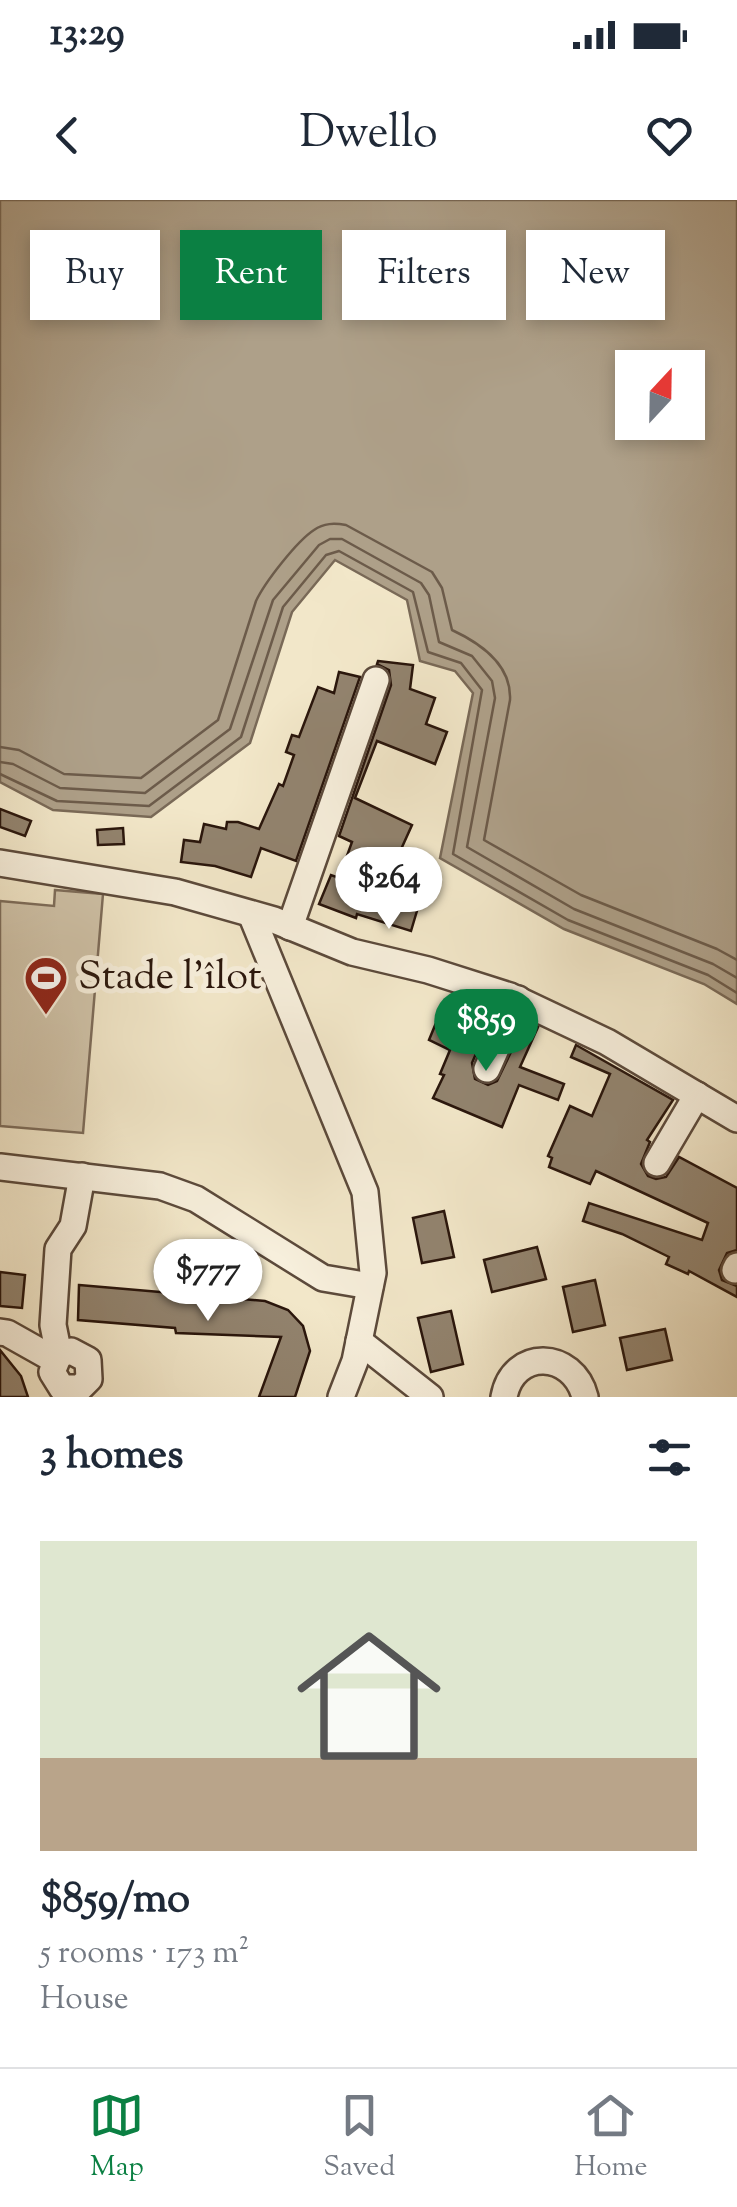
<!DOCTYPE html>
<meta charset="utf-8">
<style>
body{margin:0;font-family:"Sorts Mill Goudy",serif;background:#f2f2f3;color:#1f2937;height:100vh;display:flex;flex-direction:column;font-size:38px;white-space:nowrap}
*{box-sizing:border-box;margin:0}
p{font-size:32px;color:#747a83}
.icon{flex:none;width:55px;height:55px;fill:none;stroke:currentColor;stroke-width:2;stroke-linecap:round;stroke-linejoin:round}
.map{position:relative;height:1197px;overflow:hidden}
.sheet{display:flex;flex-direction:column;background:#fff;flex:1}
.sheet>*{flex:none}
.banner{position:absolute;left:30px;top:30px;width:678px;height:90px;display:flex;gap:20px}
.needle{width:65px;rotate:22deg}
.fabs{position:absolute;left:615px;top:150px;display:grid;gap:20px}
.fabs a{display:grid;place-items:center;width:90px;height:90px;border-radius:0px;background:#fff;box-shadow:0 5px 15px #0003;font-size:50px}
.price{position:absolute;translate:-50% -85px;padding:0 22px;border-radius:35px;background:#fff;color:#222;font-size:32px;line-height:65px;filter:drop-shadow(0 2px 5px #0008)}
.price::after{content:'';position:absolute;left:50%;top:60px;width:30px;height:22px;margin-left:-15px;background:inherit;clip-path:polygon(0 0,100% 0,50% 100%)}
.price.current{background:#0b8043;color:#fff}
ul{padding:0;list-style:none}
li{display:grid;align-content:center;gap:20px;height:530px;padding:0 40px}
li+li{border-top:2px solid #e0e1e3}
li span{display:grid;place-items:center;height:310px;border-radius:0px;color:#555}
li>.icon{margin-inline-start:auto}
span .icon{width:180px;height:180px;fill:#fffc;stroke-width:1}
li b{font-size:42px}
h2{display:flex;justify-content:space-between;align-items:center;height:120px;padding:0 40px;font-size:42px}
.tag{padding:0 35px;border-radius:0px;background:#fff;box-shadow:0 5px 15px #0003;font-size:35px;line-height:90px}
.tag.current{background:#0b8043;color:#fff}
.status{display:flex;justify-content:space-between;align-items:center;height:70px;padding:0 50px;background:#fff;direction:ltr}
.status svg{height:28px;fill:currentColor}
header{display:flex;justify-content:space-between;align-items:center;height:130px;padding:0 40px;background:#fff;font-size:45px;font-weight:600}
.menu{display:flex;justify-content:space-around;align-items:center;height:140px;border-top:2px solid #e0e1e3;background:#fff;font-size:28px;color:#747a83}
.menu a{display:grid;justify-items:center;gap:5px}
.menu .current{color:#0b8043}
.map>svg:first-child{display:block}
.green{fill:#d0c3a9;stroke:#7d6c5a;stroke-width:2.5}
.water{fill:#aea089;stroke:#796957;stroke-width:2.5;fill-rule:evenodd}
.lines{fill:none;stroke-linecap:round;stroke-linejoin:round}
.shore{stroke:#6c5b4a;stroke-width:2.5}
.building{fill:#92836e;stroke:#2a160c;stroke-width:2.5}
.minor-casing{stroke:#5c4a3b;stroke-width:30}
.minor{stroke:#f7efdc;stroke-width:25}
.labels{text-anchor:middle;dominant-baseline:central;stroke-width:10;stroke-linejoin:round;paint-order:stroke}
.poi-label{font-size:40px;fill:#2a160c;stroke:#f7efdc;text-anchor:start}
</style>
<div class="status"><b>13:29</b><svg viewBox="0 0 49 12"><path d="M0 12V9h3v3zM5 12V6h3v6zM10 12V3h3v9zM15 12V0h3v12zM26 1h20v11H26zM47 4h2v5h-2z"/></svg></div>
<header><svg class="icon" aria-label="back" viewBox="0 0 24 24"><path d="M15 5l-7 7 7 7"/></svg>Dwello<svg class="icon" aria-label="heart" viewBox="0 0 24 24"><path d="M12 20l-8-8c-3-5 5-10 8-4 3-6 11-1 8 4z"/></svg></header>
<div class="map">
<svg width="737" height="1197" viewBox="0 0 737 1197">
<rect width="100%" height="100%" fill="#f2e7c9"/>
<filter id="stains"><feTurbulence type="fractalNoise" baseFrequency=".002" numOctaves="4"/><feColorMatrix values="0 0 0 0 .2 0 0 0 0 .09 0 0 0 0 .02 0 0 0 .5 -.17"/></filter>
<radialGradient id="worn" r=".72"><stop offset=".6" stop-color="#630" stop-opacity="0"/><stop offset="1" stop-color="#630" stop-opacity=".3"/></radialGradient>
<path class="green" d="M55,690L103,694L83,933L0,926V701L54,706Z"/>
<path class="water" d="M0,0H737V804L704,784L564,729L440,658L473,493L455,471L420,461L407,400L335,360L292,412L250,543L151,617L53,610L0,582ZM632,168H688V222H632Z"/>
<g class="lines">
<g class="shore">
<path d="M0,547L19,550L64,574L141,578L218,520L256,401C265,382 297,341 314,330C324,323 334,323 346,325L432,372L442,388L452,430C480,443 512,464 510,500L484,640L581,695L717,749L737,760"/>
<path d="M0,562L13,564L60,588L145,593L230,529L273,400L319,345L330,339H342L421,383L429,395L439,442L472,456L492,481L495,498L467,647L574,709L713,764L737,778"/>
<path d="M0,574L57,601L149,606L241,537L283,407L326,355L339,351L413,392L428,452L461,463L482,490L453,654L568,720L708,775L737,793"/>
</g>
</g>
<g class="building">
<path d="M378,461L413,465L410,489L435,498L426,524L447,532L435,564L377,541L355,598L412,625L398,656L400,660L430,667L411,731L357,714L356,718L319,704L331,675L339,678L352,642L339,636L391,485L389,470L377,464Z"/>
<path d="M339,472L360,477L296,661L261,648L251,677L215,666L181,662L184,640L200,642L204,624L226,629L227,622H238L259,629L279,584L283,586L294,555L286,552L292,535L299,537L318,487L334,493Z"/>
<path d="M0,609L31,621L25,636L0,627Z"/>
<path d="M123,628L124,644L98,645L97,630Z"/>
<path d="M479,814L491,819L472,863L475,879L488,885L497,881L526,821L538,827L520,867L564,884L558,900L519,885L502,927L433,898L444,875L440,874L450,850L429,840L436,823L459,833L461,829L471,833Z"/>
<path d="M576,845L673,900L647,940L650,942L641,964L648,976L656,979L666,977L679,957L737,988V1050L727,1053L719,1070L722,1080L737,1086V1097L689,1071L688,1074L666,1064L669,1057L622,1034L583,1021L589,1003L702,1040L708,1023L596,971L590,984L549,967L552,958L548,956L570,906L592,916L610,874L571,857Z"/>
<path d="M444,1011L454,1057L422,1063L413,1018Z"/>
<path d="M537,1047L546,1079L492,1092L484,1060Z"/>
<path d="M0,1072L25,1075L22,1108L0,1106Z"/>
<path d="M595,1080L605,1125L573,1132L563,1087Z"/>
<path d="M79,1085L265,1101L288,1110L303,1126L310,1151L295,1197H259L281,1137L176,1133L175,1128L78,1120Z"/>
<path d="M451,1111L463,1164L431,1172L418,1118Z"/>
<path d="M665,1129L672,1160L627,1170L620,1138Z"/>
<path d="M0,1150L21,1176L28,1197H0Z"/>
</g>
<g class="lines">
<defs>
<g id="minor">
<path d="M0,663L175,692L274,720L352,752L428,770L510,796L607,842L737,919"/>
<path d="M251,714L365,992L373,1073L355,1161L341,1197"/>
<path d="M290,727L376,480"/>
<path d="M487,869L518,799"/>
<path d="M657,963L697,895"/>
<path d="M0,967L160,986L196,999L323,1078L370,1086"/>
<path d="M735,1070L737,1066"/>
<path d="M0,1132L7,1133L55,1160"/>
<path d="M359,1141L430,1197"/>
<path d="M59,1155L71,1151L88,1160L89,1179L80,1188H62L52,1172L59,1155L53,1125L58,1049L73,1026L82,976"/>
<path d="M504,1197C513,1148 573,1150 585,1197"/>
</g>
</defs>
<use href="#minor" class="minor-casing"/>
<use href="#minor" class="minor"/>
</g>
<defs>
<symbol id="stadium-pin" viewBox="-11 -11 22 30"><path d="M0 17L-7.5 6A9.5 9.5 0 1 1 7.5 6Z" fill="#8f2418" stroke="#f7efdc"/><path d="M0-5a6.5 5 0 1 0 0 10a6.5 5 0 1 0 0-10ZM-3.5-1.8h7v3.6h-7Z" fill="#fff"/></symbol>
</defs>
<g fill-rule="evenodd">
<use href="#stadium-pin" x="21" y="753" width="50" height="68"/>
</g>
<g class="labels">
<g class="poi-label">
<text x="78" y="778">Stade l'îlot</text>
</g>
</g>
<rect width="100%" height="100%" filter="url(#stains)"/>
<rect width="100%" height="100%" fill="url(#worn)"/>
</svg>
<div class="fabs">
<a><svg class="needle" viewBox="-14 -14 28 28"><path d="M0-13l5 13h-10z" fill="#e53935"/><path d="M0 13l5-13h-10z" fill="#747a83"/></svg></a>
</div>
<b class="price" style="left:389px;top:732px">$264</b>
<b class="price current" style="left:486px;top:874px">$859</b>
<b class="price" style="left:208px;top:1124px">$777</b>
<div class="banner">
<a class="tag">Buy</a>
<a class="tag current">Rent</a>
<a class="tag">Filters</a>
<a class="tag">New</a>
</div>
</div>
<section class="sheet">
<h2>3 homes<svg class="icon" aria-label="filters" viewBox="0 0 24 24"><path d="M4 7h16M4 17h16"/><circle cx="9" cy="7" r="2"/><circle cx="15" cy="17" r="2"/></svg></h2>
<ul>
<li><span style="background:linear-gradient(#dfe7d0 70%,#b9a48a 0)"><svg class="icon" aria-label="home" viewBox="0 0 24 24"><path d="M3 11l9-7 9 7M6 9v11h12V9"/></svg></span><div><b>$859/mo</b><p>5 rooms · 173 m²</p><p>House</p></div></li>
</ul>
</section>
<nav class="menu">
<a class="current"><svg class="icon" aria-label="map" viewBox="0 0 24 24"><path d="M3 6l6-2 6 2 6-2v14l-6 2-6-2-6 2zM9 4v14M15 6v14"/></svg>Map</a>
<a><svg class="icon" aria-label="saved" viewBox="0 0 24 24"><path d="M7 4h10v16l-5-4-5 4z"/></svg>Saved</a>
<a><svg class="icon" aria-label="home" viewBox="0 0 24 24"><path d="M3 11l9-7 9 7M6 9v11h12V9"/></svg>Home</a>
</nav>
